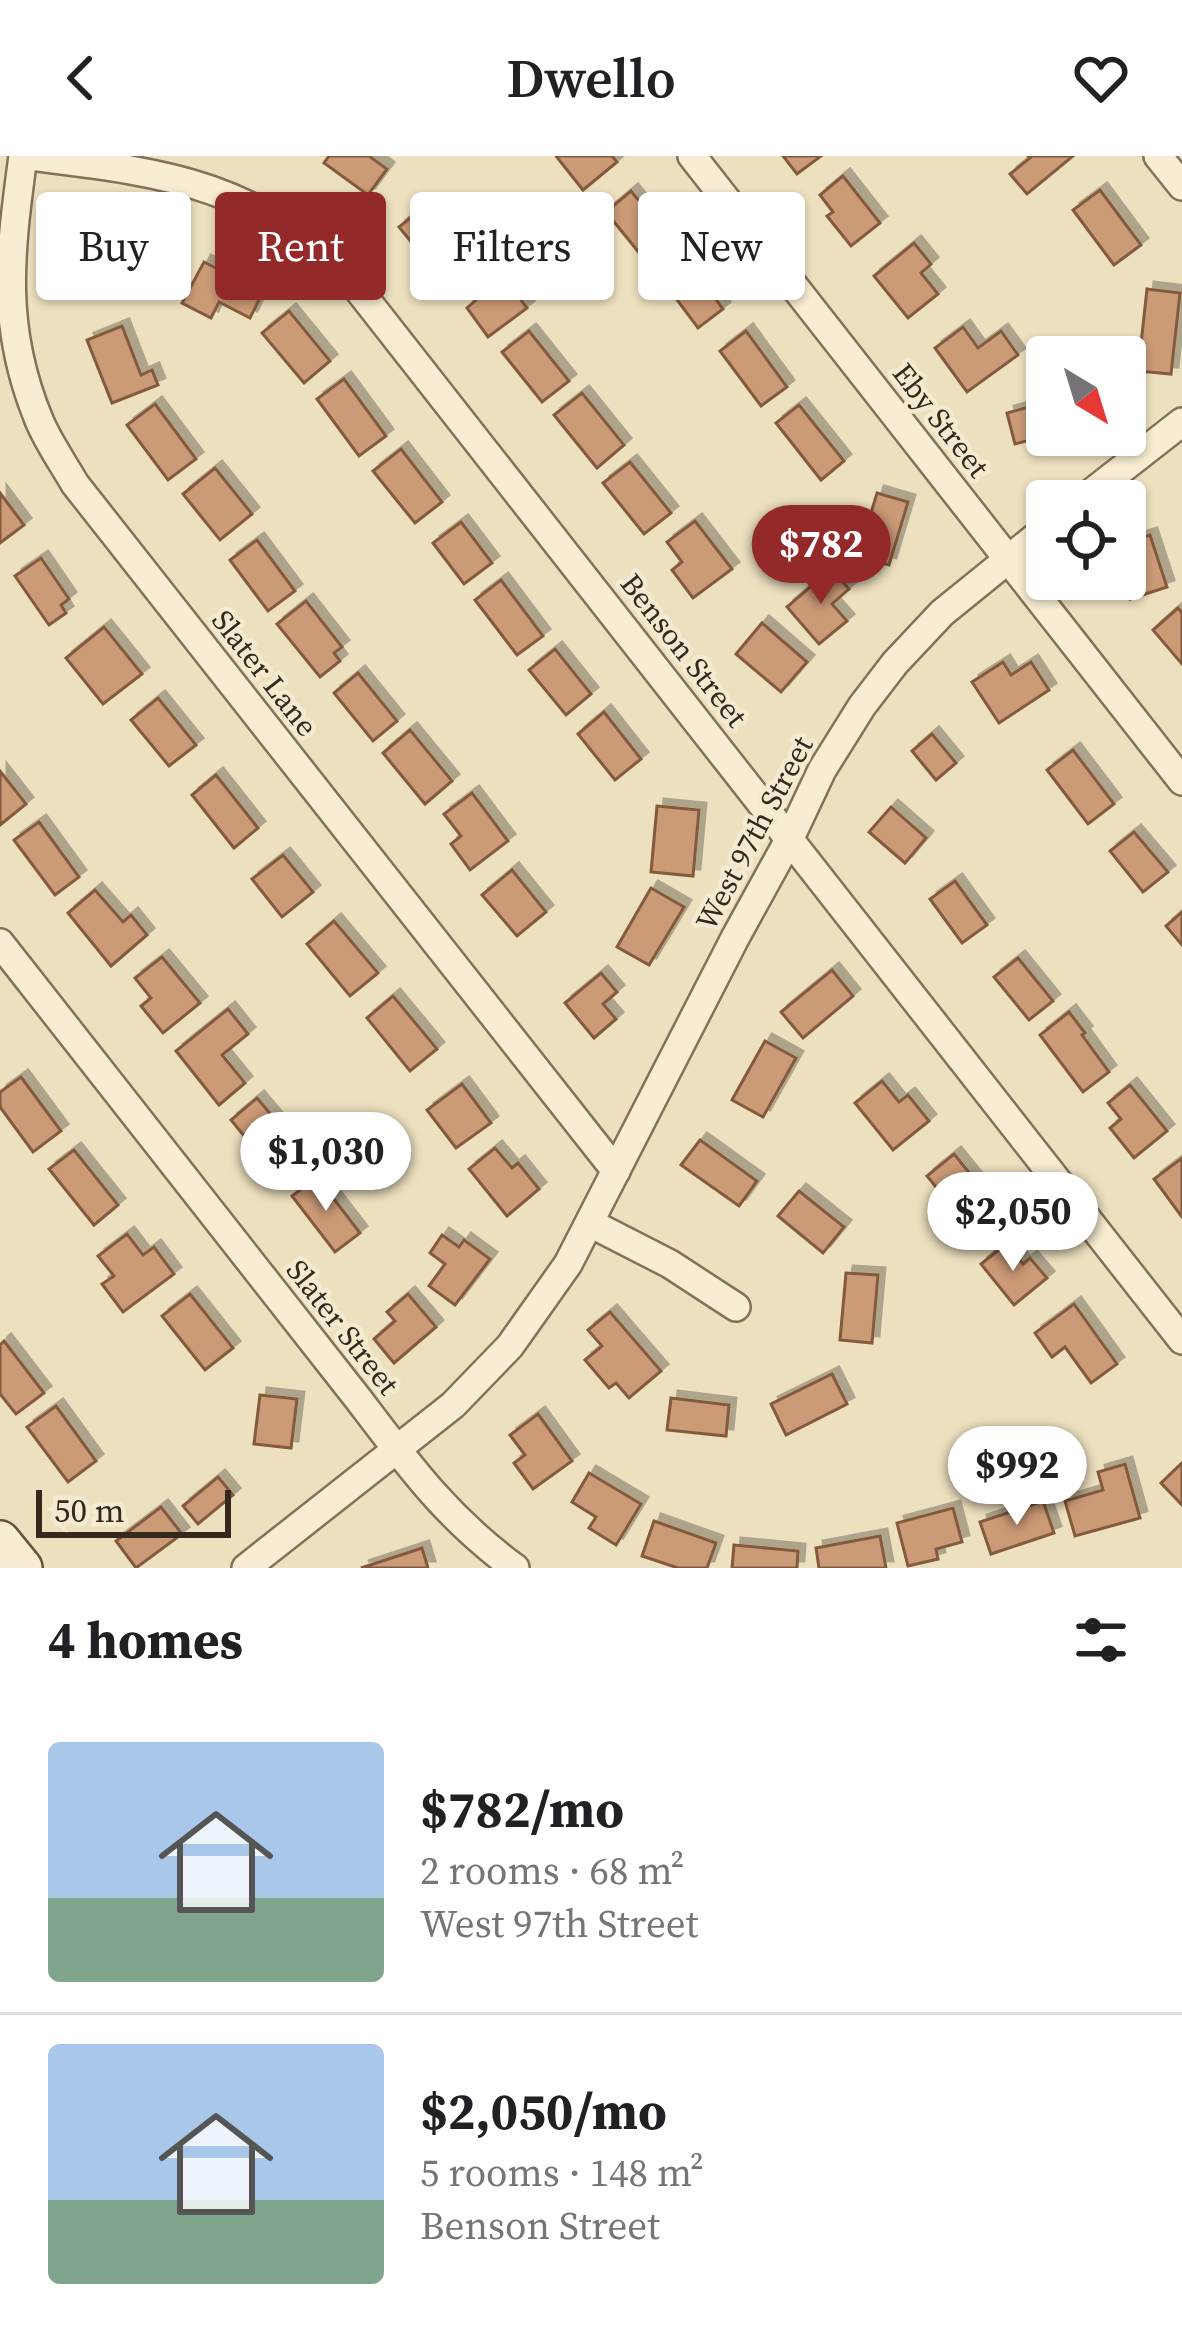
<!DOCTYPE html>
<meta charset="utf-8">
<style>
body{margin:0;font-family:"Source Serif 4",serif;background:#f6f6f6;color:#202124;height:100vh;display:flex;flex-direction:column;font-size:45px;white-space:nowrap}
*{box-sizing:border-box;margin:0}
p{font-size:39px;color:#757577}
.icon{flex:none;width:66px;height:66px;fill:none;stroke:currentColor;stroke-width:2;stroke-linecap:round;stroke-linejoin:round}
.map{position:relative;height:1412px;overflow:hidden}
.sheet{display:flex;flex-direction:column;background:#fff;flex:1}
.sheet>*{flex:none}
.guide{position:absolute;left:36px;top:36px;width:1110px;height:108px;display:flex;gap:24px}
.needle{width:78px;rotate:142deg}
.fabs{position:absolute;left:1026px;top:180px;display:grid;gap:24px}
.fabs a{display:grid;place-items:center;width:120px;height:120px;border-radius:12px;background:#fff;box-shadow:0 3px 9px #0004;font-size:60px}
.scale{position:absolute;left:36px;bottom:30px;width:195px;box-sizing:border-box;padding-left:12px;border:6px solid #35281c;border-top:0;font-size:33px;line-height:42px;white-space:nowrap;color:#35281c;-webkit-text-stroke:9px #f4eacf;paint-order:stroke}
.price{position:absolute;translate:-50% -102px;padding:0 27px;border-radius:42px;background:#fff;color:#222;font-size:39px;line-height:78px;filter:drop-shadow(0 3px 6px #0008)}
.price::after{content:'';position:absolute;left:50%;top:72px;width:36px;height:27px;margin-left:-18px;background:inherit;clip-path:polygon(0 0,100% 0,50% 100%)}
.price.on{background:#932929;color:#fff}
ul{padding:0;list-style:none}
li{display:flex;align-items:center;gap:36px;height:300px;padding:0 48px}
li+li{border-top:3px solid #e0e0e0}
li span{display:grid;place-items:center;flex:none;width:336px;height:240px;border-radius:12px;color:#555}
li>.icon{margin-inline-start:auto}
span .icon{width:144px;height:144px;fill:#fffc;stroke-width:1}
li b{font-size:51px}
h2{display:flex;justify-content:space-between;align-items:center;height:144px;padding:0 48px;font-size:51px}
.tag{padding:0 42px;border-radius:12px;background:#fff;box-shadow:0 3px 9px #0004;font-size:42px;line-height:108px}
.tag.on{background:#932929;color:#fff}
header{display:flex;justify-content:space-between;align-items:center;height:156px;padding:0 48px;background:#fff;font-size:54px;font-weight:600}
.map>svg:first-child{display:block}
.building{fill:#cb9a76;stroke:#845a3e;stroke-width:3;filter:url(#shadow)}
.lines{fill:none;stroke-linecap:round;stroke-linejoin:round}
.street-casing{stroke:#857058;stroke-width:32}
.secondary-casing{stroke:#67523b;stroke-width:44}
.street{stroke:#f8edd2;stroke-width:27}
.secondary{stroke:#f8edd2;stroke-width:39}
.labels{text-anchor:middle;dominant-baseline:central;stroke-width:9;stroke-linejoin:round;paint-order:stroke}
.street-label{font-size:30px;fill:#35281c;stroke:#f4eacf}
</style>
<header><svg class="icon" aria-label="back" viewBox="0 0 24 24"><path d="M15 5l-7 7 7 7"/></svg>Dwello<svg class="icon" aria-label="heart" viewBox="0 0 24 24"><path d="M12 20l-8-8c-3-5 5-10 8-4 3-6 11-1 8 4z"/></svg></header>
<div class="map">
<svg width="1182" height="1412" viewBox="0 0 1182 1412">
<defs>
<filter id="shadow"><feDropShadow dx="7" dy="-7" stdDeviation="0" flood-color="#0004"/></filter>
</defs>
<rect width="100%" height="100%" fill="#ede0bf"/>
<g class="building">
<path d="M329,0H369L387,13L368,39L324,7Z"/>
<path d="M556,0H612L617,6L583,34Z"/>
<path d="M783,0H821L797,18Z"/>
<path d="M1028,0H1073L1027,38L1010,18L1030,2Z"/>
<path d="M843,20L880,67L851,90L827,60L833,56L820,39Z"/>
<path d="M1100,34L1141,89L1114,109L1073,54Z"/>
<path d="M631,35L670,83L645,104L606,56Z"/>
<path d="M430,46L461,84L430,109L399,71Z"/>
<path d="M137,76L150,109L81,137L67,104Z"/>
<path d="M914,87L931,108L921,117L938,138L908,162L874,120Z"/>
<path d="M491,104L527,152L488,181L467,152L476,144L463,125Z"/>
<path d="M204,106L263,136L250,162L219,146L211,162L182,147Z"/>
<path d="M691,110L723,153L698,172L666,129Z"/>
<path d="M1147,133L1180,137L1171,218L1138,215Z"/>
<path d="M289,155L330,205L304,227L262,177Z"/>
<path d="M122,170L141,219L152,214L158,229L112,247L87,184Z"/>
<path d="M963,171L978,192L1001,175L1018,199L967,236L935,192Z"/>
<path d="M529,175L569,225L542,246L502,196Z"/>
<path d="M746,175L787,231L761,250L720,195Z"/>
<path d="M344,223L386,280L359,300L317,243Z"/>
<path d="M582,237L624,289L597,312L554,259Z"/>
<path d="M1047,246V279H1049L1015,288L1007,257Z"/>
<path d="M155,248L196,303L168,324L127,269Z"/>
<path d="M799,249L844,305L821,324L776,267Z"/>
<path d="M401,293L442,346L415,367L373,315Z"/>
<path d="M630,306L671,357L644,378L603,327Z"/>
<path d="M215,312L252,358L220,384L183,338Z"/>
<path d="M0,337L24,369L0,387Z"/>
<path d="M877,337L908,346L889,409L858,400Z"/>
<path d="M695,365L732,413L693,442L672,414L682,406L667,386Z"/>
<path d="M461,366L492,407L464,428L433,387Z"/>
<path d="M1150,379L1167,431L1130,443L1124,423L1125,387Z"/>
<path d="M257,384L295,435L268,455L230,404Z"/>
<path d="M41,402L69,443L61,449L66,457L49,469L15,420Z"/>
<path d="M831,413L849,433L832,448L847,465L819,488L787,451Z"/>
<path d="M501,424L543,480L517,499L475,444Z"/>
<path d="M306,445L342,491L334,497L340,505L320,521L277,468Z"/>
<path d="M1178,452L1182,457V508L1153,474Z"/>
<path d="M762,467L807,506L781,536L736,498Z"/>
<path d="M104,471L142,518L103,548L66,502Z"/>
<path d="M555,493L591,538L566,559L529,514Z"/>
<path d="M1003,506L1011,519L1031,506L1049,534L999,567L972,526Z"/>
<path d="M358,517L397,565L373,585L334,537Z"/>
<path d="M158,542L196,589L169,610L131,564Z"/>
<path d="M604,556L641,603L615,624L578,578Z"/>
<path d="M410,574L452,625L425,648L383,597Z"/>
<path d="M932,578L956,607L936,624L912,595Z"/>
<path d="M1073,594L1114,648L1088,668L1047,614Z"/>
<path d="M0,615L26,648L0,669Z"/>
<path d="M216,619L258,672L234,692L192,639Z"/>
<path d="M472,637L508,685L470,714L451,688L461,680L444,658Z"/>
<path d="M657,650L699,654L693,720L651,716Z"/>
<path d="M891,651L926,682L905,707L869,676Z"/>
<path d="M39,666L79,721L55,739L14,684Z"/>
<path d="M1134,676L1168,716L1143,736L1110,695Z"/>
<path d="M283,699L313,736L282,761L252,723Z"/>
<path d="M512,714L546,756L517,780L482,739Z"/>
<path d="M955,725L987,769L962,787L930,743Z"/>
<path d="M651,732L684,751L649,809L617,791Z"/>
<path d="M95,734L123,766L131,759L147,779L111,810L68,757Z"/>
<path d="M1182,756V789L1166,770Z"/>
<path d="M334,765L378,817L350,840L307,788Z"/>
<path d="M162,801L200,847L163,877L141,850L151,842L135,822Z"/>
<path d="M1018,802L1053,845L1029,864L994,821Z"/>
<path d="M832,814L853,840L803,882L781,856Z"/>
<path d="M601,817L617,836L603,848L616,863L594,882L565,847Z"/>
<path d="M393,840L437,893L410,915L367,862Z"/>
<path d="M228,853L248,878L222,899L245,927L219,949L176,895Z"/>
<path d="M1069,856L1085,877L1082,879L1109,916L1083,936L1040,879Z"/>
<path d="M765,885L796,902L763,961L732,944Z"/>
<path d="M21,921L61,975L33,996L0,951V936Z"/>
<path d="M882,925L899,946L908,939L929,965L893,994L855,947Z"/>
<path d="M462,928L491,967L456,992L427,954Z"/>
<path d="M1130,929L1167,975L1134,1002L1110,972L1121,963L1108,947Z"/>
<path d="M257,942L295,987L268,1009L231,964Z"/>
<path d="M700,984L757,1025L739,1050L681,1009Z"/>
<path d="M495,992L512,1012L518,1007L539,1033L507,1060L469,1013Z"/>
<path d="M74,994L118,1049L94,1069L49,1013Z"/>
<path d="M954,998L997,1051L970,1073L927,1020Z"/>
<path d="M1182,1002V1061L1154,1023Z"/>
<path d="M317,1021L360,1077L335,1096L292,1040Z"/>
<path d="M799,1035L844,1071L823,1097L778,1060Z"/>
<path d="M127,1078L143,1099L154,1091L174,1118L123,1156L102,1128L114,1120L98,1100Z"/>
<path d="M442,1079L459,1091L464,1084L490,1103L455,1149L429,1130L445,1108L430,1097Z"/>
<path d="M1007,1087L1023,1108L1030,1102L1047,1122L1014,1149L981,1108Z"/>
<path d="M846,1117L878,1119L872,1187L840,1184Z"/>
<path d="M190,1138L233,1192L205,1214L162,1160Z"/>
<path d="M408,1138L436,1171L394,1207L374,1183L395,1165L387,1156Z"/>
<path d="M1074,1148L1117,1208L1091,1227L1065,1191L1052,1201L1035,1177Z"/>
<path d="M610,1156L661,1215L629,1242L616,1227L609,1232L585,1204L602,1190L588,1174Z"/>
<path d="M4,1185L44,1237L16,1258L0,1238V1189Z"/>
<path d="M832,1218L847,1248L786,1279L771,1248Z"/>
<path d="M260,1239L297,1243L291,1292L254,1288Z"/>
<path d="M671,1242L729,1249L726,1280L667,1274Z"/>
<path d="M56,1250L96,1305L68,1326L27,1271Z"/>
<path d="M538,1258L572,1305L533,1333L514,1307L525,1299L510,1279Z"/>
<path d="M1182,1307V1349L1161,1327Z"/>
<path d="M1125,1308L1140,1362L1075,1380L1065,1345L1103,1334L1098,1316Z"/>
<path d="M589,1317L641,1348L616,1389L589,1372L596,1361L572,1346Z"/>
<path d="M218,1321L233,1339L198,1368L183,1350Z"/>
<path d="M1043,1345L1054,1377L991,1398L980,1366Z"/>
<path d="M161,1351L182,1378L136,1412L116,1385Z"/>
<path d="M953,1352L962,1386L936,1393L938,1403L908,1410L897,1367Z"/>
<path d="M654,1365L716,1387L707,1412H678L642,1400Z"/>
<path d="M880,1380L886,1412H819L816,1392Z"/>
<path d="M734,1389L798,1395L797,1412H732Z"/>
<path d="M422,1392L428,1412H361Z"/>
</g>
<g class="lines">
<defs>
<g id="street">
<path d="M23,0C10,97 0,170 39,264C48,286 63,307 75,328L616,1015"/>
<path d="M29,0C166,17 257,26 357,132L1182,1184"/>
<path d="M692,0L1182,625"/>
<path d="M1158,0L1182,30"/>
<path d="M1081,345L1182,266"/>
<path d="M0,787L359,1244C409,1310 447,1362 515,1412"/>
<path d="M590,1067L670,1108L736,1151"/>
<path d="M246,1412L453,1249L510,1190L568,1108L735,782L790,682L822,614L862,550L895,507L942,457L1047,372"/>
</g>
<path id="secondary" d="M0,1385L22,1412"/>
</defs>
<use href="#street" class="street-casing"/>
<use href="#secondary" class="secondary-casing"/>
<use href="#street" class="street"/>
<use href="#secondary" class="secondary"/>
</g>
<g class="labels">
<g class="street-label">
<text transform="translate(941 264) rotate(52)">Eby Street</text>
<text transform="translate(684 494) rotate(52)">Benson Street</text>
<text transform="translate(265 517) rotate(52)">Slater Lane</text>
<text transform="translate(754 677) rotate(-62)">West 97th Street</text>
<text transform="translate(343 1171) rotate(52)">Slater Street</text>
</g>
</g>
</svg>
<div class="fabs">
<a><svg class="needle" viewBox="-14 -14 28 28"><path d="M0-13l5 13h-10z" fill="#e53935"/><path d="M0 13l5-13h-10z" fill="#757577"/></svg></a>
<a><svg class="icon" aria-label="locate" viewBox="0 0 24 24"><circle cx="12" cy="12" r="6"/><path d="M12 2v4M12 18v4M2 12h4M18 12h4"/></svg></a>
</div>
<div class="scale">50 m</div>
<b class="price on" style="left:821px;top:451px">$782</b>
<b class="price" style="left:326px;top:1058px">$1,030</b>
<b class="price" style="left:1013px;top:1118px">$2,050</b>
<b class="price" style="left:1017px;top:1372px">$992</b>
<div class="guide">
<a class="tag">Buy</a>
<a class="tag on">Rent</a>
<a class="tag">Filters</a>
<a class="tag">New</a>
</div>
</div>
<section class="sheet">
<h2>4 homes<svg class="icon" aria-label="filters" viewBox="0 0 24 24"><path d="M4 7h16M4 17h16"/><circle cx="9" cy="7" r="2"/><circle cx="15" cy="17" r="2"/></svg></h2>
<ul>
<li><span style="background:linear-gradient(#a9c7e8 65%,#7fa58c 0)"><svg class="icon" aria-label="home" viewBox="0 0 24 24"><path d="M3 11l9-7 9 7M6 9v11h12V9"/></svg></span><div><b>$782/mo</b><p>2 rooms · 68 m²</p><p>West 97th Street</p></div></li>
<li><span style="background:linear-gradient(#a9c7e8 65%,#7fa58c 0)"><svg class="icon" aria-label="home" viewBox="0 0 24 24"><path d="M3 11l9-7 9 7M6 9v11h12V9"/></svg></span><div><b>$2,050/mo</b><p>5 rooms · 148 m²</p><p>Benson Street</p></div></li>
</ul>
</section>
